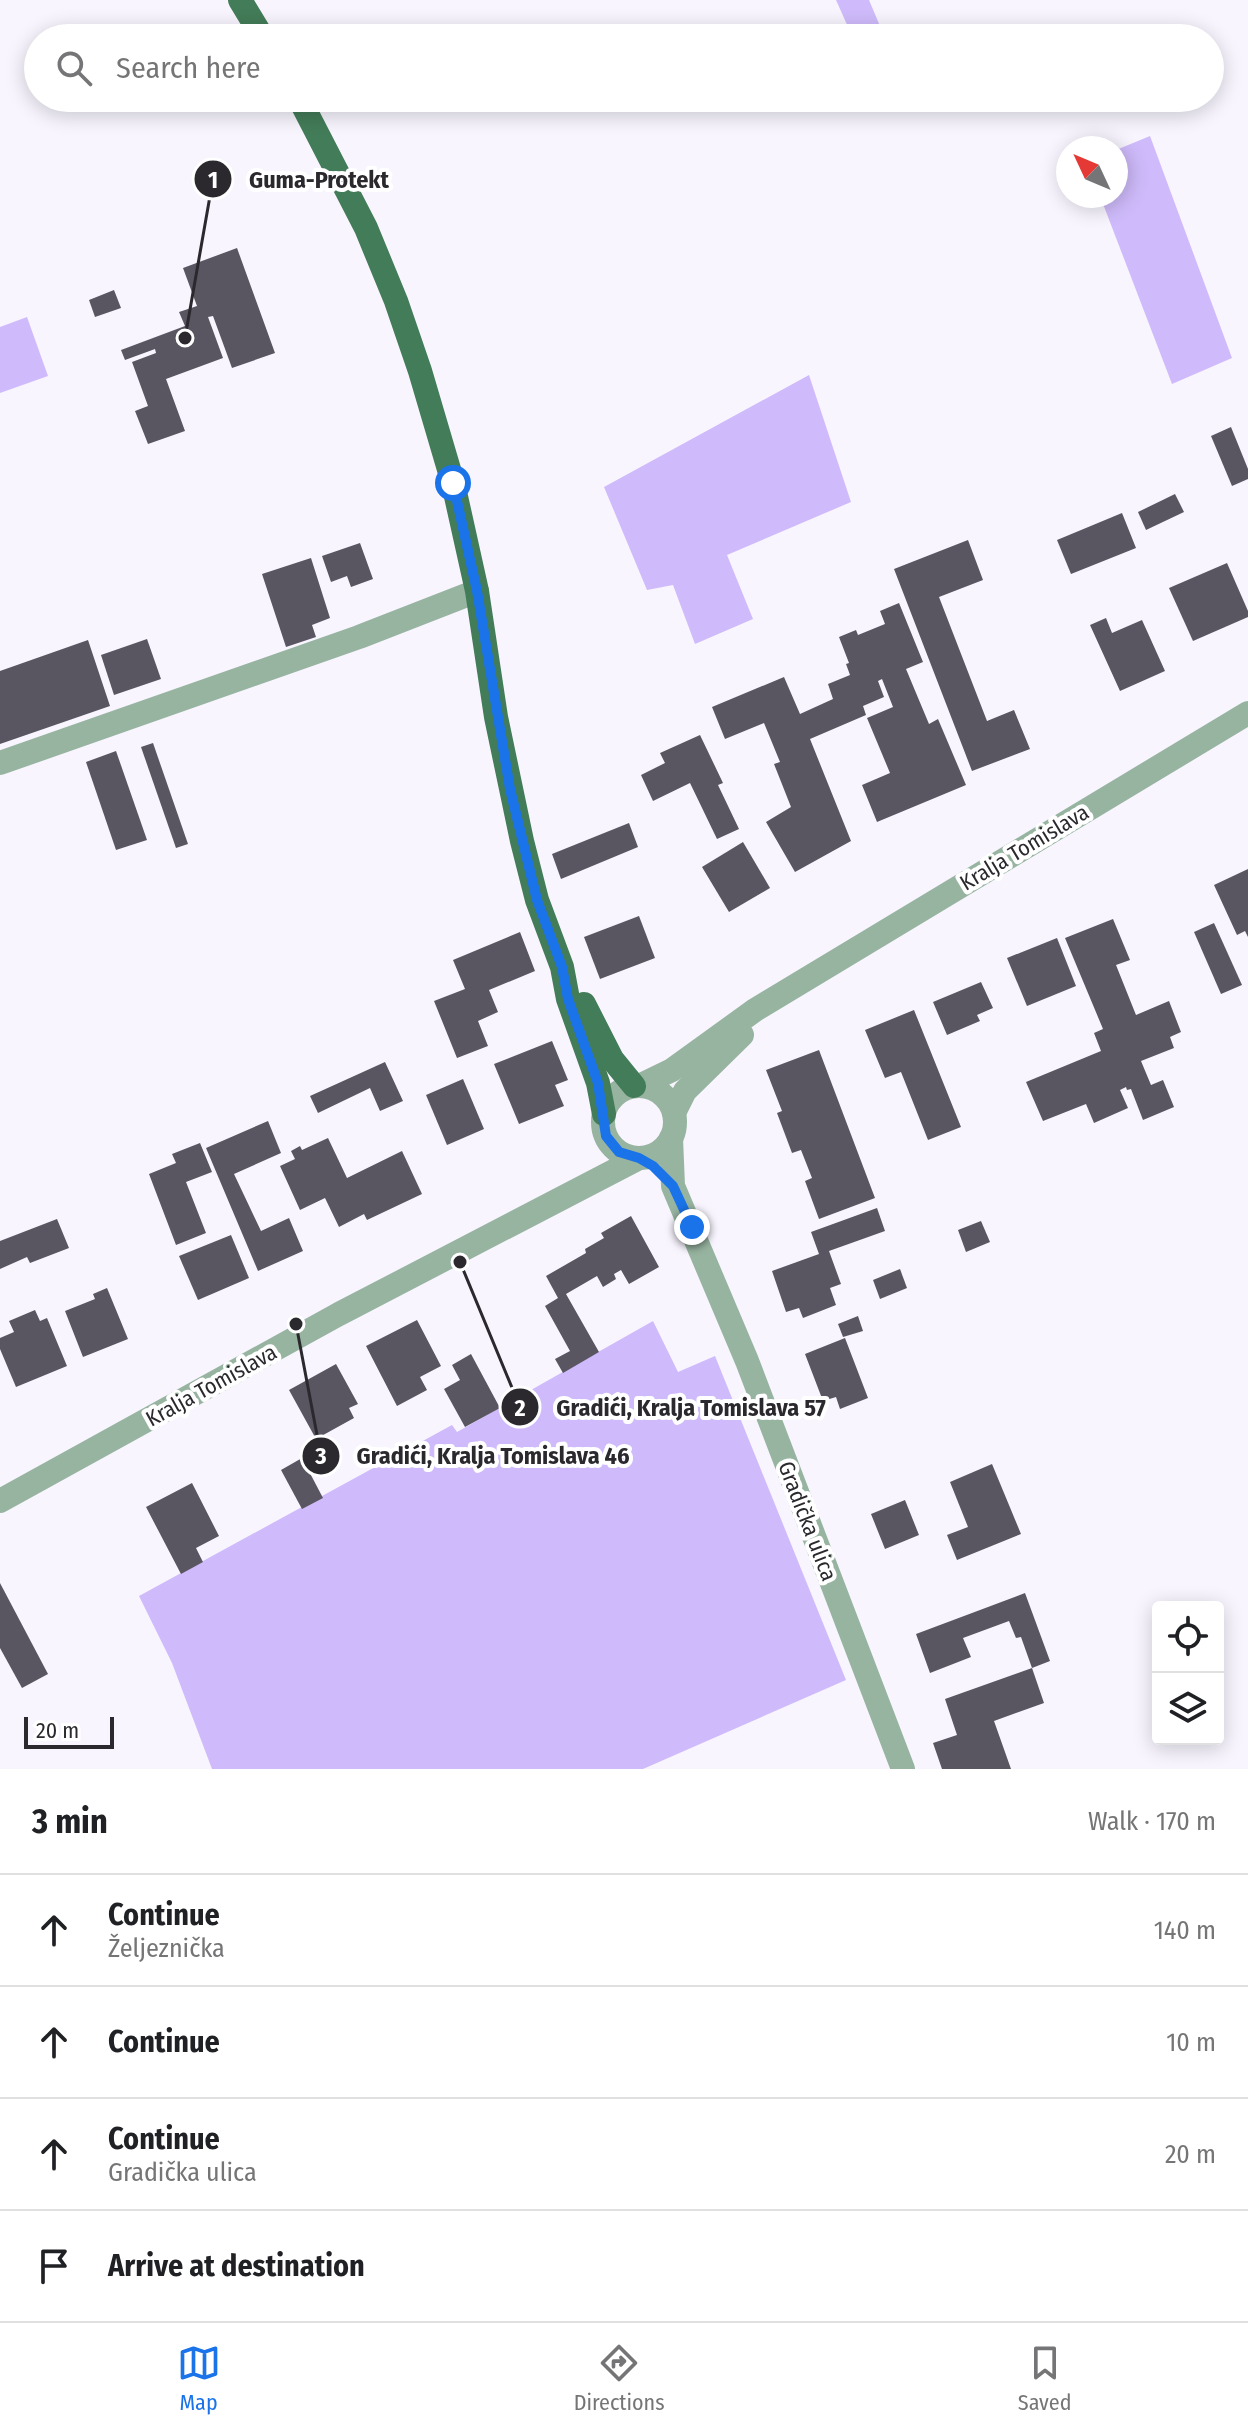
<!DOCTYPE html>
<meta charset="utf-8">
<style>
:root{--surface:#fff;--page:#f2f2f2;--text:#202124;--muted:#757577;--line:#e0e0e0;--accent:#1a73e8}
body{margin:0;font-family:"Fira Sans Condensed",sans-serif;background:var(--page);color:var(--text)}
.controls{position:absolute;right:24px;bottom:24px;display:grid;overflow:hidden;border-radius:8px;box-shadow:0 4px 20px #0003}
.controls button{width:72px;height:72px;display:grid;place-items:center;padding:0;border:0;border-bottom:2px solid var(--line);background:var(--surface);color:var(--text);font:40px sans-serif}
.compass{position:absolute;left:1056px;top:136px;width:72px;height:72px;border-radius:50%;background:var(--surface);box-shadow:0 4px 20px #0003;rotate:314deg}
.scale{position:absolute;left:24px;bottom:20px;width:90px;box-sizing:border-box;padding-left:8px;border:4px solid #2b292e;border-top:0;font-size:22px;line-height:28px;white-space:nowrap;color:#2b292e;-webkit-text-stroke:6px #fff;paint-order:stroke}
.stop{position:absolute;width:24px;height:24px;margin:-18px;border:6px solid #1a73e8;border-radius:50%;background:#fff}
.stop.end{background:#1a73e8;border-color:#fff;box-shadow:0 2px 8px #0008}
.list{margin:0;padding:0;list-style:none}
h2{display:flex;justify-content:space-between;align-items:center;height:104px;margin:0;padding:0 32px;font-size:34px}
h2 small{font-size:26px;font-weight:400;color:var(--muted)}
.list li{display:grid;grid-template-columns:52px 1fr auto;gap:24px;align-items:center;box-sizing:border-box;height:112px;padding:0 32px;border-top:2px solid var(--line)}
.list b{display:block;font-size:30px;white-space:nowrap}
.list p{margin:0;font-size:26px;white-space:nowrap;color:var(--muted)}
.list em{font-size:26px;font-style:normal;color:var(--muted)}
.icon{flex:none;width:44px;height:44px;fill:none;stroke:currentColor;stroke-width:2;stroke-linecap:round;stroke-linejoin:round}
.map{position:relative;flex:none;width:1248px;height:1769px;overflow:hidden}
.search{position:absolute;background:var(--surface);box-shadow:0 4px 20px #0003;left:24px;right:24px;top:24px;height:88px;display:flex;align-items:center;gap:20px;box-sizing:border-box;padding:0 28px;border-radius:44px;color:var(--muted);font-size:30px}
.sheet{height:552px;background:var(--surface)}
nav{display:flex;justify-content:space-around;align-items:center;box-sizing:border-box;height:112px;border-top:2px solid var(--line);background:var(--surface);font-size:22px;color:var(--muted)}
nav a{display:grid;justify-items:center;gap:4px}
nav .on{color:var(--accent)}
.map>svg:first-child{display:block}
.green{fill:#cfbbfb}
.building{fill:#595662}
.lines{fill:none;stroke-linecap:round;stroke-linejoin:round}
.minor{stroke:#97b4a0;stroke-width:24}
.major{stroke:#437c58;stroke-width:24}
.route{stroke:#1a73e8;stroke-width:10}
.labels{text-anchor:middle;stroke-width:8;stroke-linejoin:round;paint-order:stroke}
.street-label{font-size:22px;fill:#2b292e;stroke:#fff}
.leader{fill:none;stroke:#2b292e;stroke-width:3}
.callout-dot{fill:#2b292e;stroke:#fff;stroke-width:3}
.mark-label{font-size:24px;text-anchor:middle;font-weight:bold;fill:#fff}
.callout-label{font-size:24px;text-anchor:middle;font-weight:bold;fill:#2b292e;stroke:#fff;stroke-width:8;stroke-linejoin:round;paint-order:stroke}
</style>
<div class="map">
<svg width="1248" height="1769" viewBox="0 0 1248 1769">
<rect width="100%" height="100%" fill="#f8f5fe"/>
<g class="green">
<polygon points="836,0 869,0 885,38 853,38"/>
<polygon points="1150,136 1232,358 1172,384 1100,196 1116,196 1116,150"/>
<polygon points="27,317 48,376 0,393 0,327"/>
<polygon points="809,375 851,502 727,555 753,619 695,644 673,585 647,590 604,487"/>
<polygon points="653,1321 678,1372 715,1356 846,1680 643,1769 212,1769 172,1663 139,1596 452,1425 457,1432"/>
</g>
<g class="building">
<polygon points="237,248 275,353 232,368 213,316 208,317 223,358 166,379 185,431 148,444 135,411 148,406 132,362 156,353 155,349 125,360 121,350 185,326 179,312 197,306 183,268"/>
<polygon points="114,290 121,308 95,317 89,300"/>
<polygon points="1231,427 1248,469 1248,479 1232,486 1211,436"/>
<polygon points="1175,494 1184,512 1146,530 1138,512"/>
<polygon points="1122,513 1136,548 1071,574 1057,540"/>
<polygon points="968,540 983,580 939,597 987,721 1014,710 1030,749 972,771 894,569"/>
<polygon points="360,543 373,579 351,587 347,576 331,582 322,556"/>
<polygon points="311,558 330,618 312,625 316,637 286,647 262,574"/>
<polygon points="1227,563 1248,611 1248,617 1193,641 1169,588"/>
<polygon points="899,603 923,662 906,669 929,724 938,719 966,785 877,822 862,785 890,773 867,718 893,707 882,679 878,681 884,697 863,706 866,715 810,739 851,841 795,872 766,822 791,807 774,764 780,762 764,723 725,739 712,707 784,677 800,714 833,699 828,684 850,675 846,664 849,663 839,637 856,630 858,635 885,624 880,611"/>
<polygon points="1106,618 1112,633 1142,620 1165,671 1120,691 1090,625"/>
<polygon points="147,639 161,679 114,695 101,655"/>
<polygon points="88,640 110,706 0,744 0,671"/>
<polygon points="700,735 723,783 718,785 739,829 717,839 690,783 653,801 641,775 665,763 660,753"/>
<polygon points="153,743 188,844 176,848 141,747"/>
<polygon points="116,751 147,840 116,850 86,762"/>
<polygon points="629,823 638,847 561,879 552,854"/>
<polygon points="743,842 770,888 729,912 702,867"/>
<polygon points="1248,869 1248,937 1245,931 1237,935 1214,885"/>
<polygon points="639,916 655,958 600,979 584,937"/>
<polygon points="1113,919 1130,960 1116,965 1136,1015 1169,1001 1181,1032 1170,1037 1174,1048 1141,1061 1151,1085 1163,1080 1174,1107 1143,1120 1131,1089 1127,1090 1126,1087 1120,1090 1128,1108 1094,1123 1086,1104 1043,1121 1026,1082 1101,1051 1094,1033 1103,1029 1065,938"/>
<polygon points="1214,923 1242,985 1221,994 1194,932"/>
<polygon points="520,932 535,971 489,990 498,1012 478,1021 488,1046 457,1058 434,1001 465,989 453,960"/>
<polygon points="1057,938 1076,986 1027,1006 1007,958"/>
<polygon points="981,982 993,1008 977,1015 980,1021 947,1035 933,1002"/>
<polygon points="914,1010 961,1127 928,1140 901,1072 885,1078 865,1030"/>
<polygon points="552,1041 568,1080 555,1085 564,1106 519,1124 494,1064"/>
<polygon points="819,1050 875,1198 819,1219 805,1181 812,1178 801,1150 792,1153 777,1113 782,1111 766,1070"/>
<polygon points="385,1062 403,1101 380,1111 370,1088 318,1113 310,1096"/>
<polygon points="463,1079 484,1129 447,1145 426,1095"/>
<polygon points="268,1121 281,1153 234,1174 261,1231 289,1218 303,1251 258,1271 206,1148"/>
<polygon points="328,1138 347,1178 402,1151 422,1194 367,1220 364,1214 339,1227 325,1198 300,1210 280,1166 295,1159 291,1151 300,1146 302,1150"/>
<polygon points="200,1143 212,1172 186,1182 206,1233 176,1245 149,1174 176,1163 172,1154"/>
<polygon points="877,1208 885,1231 829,1251 841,1284 830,1288 836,1305 803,1318 799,1308 786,1312 772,1271 819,1254 811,1232"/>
<polygon points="631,1216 659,1267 629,1284 621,1270 614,1274 616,1279 603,1287 597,1276 566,1294 599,1352 563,1373 555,1359 570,1351 545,1306 558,1298 546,1276 586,1253 585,1249 604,1238 601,1233"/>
<polygon points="57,1219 69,1248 30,1263 27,1257 0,1269 0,1241"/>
<polygon points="981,1221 990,1242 966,1252 958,1230"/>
<polygon points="231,1235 249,1278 198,1300 179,1256"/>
<polygon points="900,1269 907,1288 880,1299 873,1280"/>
<polygon points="107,1288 128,1339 83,1357 65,1311 95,1299 93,1294"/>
<polygon points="35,1310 40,1321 47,1318 67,1366 16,1387 0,1349 0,1338 14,1332 9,1321"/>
<polygon points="858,1316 863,1331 843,1337 838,1324"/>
<polygon points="417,1320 441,1366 420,1377 427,1390 397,1406 366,1346"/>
<polygon points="845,1338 868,1398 840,1409 836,1397 823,1401 805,1354"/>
<polygon points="471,1354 500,1408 465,1427 444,1389 460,1380 452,1365"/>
<polygon points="336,1364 358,1404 349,1408 354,1418 316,1439 289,1390"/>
<polygon points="302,1458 323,1498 302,1509 281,1470"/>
<polygon points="992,1464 1021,1534 957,1560 947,1535 968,1527 950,1482"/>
<polygon points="192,1483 219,1536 196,1548 203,1562 181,1574 146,1507"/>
<polygon points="905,1500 919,1535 885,1549 871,1514"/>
<polygon points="0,1583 48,1674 22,1688 0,1648"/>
<polygon points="1025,1593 1050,1661 1032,1668 1044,1703 994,1721 1011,1769 942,1769 933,1743 957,1735 945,1699 1032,1668 1021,1637 1016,1638 1009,1621 963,1638 971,1657 930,1673 916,1634"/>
</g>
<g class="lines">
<g class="minor">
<polyline points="0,763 359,637 477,591"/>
<polyline points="639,1086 672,1070 755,1010 1248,713"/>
<circle cx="639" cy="1122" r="36"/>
<polyline points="674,1113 685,1091 742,1035"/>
<polyline points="671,1138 673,1186 747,1361 903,1769"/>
<polyline points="0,1501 339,1314 639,1158"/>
</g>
<g class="major">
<polyline points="240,0 263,38"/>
<polyline points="299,98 366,228 396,301 420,371 453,483 477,591 496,717 522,841 537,900 562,967 568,999 598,1083 604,1114"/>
<polyline points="584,1004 612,1059 634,1086"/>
</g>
</g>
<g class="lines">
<polyline class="route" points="453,483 477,591 510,789 537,900 562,967 568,999 598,1083 606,1136 619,1152 639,1158 653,1166 673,1186 692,1227"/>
</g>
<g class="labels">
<g class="street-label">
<text transform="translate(1024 847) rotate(-31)" y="8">Kralja Tomislava</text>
<text transform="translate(211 1385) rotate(-29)" y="8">Kralja Tomislava</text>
<text transform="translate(808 1521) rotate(69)" y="8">Gradička ulica</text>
</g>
</g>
<path class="leader" d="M185 338L213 179M460 1262L520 1407M296 1324L321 1456"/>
<g class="callout-dot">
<circle cx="185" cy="338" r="8"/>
<circle cx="460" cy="1262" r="8"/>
<circle cx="296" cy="1324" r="8"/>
<circle cx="213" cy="179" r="20"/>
<circle cx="520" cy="1407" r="20"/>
<circle cx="321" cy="1456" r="20"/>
</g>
<g class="mark-label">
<text x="213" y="188">1</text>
<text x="520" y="1416">2</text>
<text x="321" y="1464">3</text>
</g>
<g class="callout-label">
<text x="319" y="188">Guma-Protekt</text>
<text x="691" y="1416">Gradići, Kralja Tomislava 57</text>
<text x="493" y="1464">Gradići, Kralja Tomislava 46</text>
</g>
</svg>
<div class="controls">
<button><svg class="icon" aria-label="locate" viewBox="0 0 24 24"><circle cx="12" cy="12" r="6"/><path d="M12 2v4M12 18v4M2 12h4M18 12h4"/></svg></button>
<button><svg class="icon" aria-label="layers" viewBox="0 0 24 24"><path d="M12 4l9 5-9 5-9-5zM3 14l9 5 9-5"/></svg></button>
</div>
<svg class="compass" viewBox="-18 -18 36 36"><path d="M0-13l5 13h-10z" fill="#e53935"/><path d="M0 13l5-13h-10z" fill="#757577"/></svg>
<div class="scale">20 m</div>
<div class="stop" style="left:453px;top:483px"></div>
<div class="stop end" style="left:692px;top:1227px"></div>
<div class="search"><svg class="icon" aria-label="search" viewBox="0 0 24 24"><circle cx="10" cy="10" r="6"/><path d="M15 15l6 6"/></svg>Search here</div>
</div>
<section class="sheet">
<h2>3 min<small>Walk · 170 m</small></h2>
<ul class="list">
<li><svg class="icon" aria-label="ahead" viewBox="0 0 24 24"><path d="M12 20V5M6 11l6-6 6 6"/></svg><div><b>Continue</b><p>Željeznička</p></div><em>140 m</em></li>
<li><svg class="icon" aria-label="ahead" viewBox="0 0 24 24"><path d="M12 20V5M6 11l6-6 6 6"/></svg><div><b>Continue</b></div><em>10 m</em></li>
<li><svg class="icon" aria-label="ahead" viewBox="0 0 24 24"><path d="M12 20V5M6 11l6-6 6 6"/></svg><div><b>Continue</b><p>Gradička ulica</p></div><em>20 m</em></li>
<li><svg class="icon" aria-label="arrive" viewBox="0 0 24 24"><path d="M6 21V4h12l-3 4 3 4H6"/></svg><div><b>Arrive at destination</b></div></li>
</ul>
</section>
<nav>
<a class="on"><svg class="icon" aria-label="map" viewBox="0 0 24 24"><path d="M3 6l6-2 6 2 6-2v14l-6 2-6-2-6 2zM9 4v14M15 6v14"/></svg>Map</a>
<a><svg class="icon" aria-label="directions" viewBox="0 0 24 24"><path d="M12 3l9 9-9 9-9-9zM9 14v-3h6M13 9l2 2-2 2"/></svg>Directions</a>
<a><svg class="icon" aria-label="saved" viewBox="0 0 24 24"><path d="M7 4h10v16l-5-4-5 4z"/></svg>Saved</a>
</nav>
